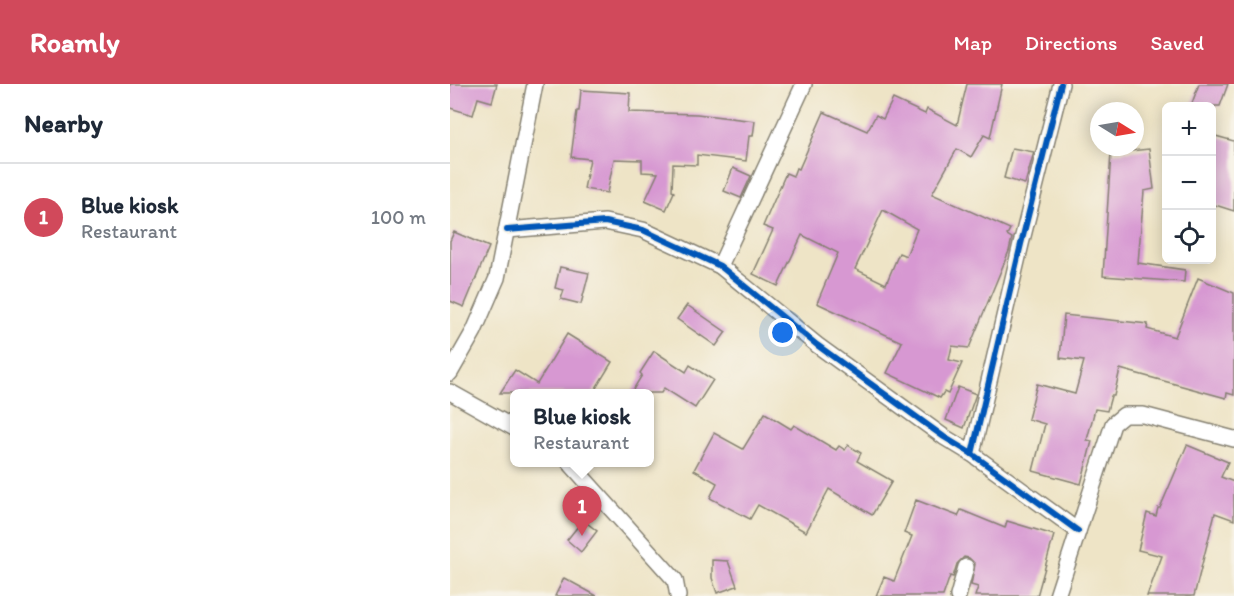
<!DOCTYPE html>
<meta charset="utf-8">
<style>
:root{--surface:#fff;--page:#f2f2f3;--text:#1f2937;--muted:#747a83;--line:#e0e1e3;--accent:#d1495b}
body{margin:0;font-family:Itim,sans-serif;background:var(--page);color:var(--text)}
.controls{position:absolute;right:18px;top:18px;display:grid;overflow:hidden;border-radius:9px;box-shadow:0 3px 15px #0003}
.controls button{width:54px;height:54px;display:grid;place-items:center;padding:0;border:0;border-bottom:2px solid var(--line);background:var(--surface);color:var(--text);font:30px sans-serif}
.compass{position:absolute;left:640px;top:18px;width:54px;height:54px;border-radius:50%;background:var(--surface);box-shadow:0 3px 15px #0003;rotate:101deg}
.you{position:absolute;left:333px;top:249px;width:21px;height:21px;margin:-15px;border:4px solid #fff;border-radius:50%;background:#1a73e8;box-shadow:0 0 0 9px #1a73e833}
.badge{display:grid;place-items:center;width:39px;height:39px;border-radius:50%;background:var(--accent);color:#fff;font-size:20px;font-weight:700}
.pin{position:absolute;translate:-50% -50px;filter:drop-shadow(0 2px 3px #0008)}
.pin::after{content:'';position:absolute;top:32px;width:21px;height:18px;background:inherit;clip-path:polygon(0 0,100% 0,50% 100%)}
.popup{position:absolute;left:60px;top:305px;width:144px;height:78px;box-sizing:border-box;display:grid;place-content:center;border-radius:9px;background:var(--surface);filter:drop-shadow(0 2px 4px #0005);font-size:20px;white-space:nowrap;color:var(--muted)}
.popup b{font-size:22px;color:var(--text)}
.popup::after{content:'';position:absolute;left:50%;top:100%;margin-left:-12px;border:12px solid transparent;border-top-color:var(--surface)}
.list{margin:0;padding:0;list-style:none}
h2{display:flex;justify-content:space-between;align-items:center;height:78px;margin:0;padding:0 24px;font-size:26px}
h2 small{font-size:20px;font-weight:400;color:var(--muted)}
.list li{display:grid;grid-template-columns:39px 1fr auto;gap:18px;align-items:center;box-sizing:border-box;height:108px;padding:0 24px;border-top:2px solid var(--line)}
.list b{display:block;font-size:22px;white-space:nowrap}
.list p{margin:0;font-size:20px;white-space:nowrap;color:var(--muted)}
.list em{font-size:20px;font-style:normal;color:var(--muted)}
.icon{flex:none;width:33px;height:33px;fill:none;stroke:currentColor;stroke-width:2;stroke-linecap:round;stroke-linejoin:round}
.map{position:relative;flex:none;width:784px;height:512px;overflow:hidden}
header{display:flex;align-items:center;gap:36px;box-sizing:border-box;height:84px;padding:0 30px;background:var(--accent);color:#fff}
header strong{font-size:28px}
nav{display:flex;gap:33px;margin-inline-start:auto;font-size:21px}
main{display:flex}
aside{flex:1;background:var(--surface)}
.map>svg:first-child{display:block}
.building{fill:#d798d2;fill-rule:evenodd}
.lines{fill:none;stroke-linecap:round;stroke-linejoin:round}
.street-casing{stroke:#858071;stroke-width:18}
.street{stroke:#fff;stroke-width:15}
.cycleway-casing{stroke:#f7f3e8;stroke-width:10}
.cycleway{stroke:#0057b8;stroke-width:6}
</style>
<header>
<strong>Roamly</strong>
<nav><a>Map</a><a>Directions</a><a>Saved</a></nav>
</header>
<main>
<aside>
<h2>Nearby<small></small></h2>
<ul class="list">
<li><span class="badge">1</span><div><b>Blue kiosk</b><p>Restaurant</p></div><em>100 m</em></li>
</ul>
</aside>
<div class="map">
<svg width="784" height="512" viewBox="0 0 784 512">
<rect width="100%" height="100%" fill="#f7f3e8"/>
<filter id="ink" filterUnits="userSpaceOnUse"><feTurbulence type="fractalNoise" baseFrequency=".0167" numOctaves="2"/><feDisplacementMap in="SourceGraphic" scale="12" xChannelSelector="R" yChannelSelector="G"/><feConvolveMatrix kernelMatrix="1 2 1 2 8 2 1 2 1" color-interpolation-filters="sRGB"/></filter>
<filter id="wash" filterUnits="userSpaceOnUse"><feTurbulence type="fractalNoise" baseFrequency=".008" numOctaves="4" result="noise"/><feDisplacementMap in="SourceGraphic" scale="24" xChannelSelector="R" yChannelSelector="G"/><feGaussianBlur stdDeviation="1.35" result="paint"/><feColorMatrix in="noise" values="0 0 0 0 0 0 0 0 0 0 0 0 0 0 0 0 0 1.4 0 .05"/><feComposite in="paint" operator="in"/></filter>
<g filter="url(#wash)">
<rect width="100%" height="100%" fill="#eee4c6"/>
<g id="blocks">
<g class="building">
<polygon points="0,0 47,0 42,18 28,14 23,31 0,24"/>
<path d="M517,0H552L540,54L534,51L521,73L507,65L482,110L560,145L557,151L562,154L559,167L519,264L502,262L499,276L512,279L498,310L494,308L490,314L437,289L452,258L367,219L388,169L352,151L328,202L303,190L323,146L313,142L336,89L343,92L346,84L349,85L374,28L417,47L426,31L433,35L443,15L475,30L477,25L507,41ZM433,126L467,145L456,172L449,169L436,200L405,185Z"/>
<polygon points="749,0 778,0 770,22 741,22"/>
<polygon points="131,6 180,9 179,28 247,30 305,37 303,52 299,52 296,77 247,71 247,81 223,80 222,107 224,108 216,126 195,117 208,89 192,88 192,76 164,75 157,109 134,105 140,75 121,73 127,27 129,27"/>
<polygon points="762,51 784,57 784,127 762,120"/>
<polygon points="562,64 584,68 575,100 554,94"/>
<polygon points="699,65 704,105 694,107 688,179 735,186 734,198 653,192 661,69"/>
<polygon points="283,84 301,92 291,114 274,107"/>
<polygon points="4,148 39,163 14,223 0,217 0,157"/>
<polygon points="110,183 139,189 131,220 111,215 114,206 105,204"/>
<polygon points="748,194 784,209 784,311 777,309 776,314 670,285 664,312 661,312 657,327 645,325 637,356 642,357 631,400 583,387 595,340 578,335 587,300 625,310 634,277 610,274 614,231 698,240 697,245 725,253"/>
<polygon points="237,221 276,248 266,262 227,235"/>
<polygon points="117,250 162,278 143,309 50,309 65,286 87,300"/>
<polygon points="204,267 236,288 240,281 263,296 245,324 214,304 211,309 181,309 192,291 190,289"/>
<polygon points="508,303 526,310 514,344 496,336"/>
<polygon points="315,329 341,345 344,341 386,366 389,362 395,366 398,361 411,369 407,377 442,397 422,431 379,405 356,448 308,421 300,435 260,414 267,399 244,386 264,349 293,365"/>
<polygon points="737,361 778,378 771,393 784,398 784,436 765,429 744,512 697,512 712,472 688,466 697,429 706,432 708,424 710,424"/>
<polygon points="466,416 508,432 511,426 555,444 557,437 604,451 587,512 525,512 528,503 521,501 525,480 519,474 514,473 507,480 503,493 500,492 493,512 426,512 434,493 444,497 462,452 454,449"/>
<polygon points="133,436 147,447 131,468 117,456"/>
<polygon points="262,476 278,477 287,502 267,509 262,494"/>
<polygon points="114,494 147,512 105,512"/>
</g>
</g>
</g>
<g filter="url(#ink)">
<use href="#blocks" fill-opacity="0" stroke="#858071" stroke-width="1.5"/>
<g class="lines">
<defs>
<g id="street">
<polyline points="57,146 155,138 193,146 270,182 367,261 494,353 522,370 628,447"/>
<polyline points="270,182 354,0"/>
<polyline points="0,289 24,247 47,194 85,0"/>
<polyline points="0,308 64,344"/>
<polyline points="522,370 571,160 611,0"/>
<polyline points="119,378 225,496 228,512"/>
<polyline points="508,512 516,483"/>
<polyline points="607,512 663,340 674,331 693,331 784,355"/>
</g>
</defs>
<use href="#street" class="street-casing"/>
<use href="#street" class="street"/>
<defs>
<g id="cycleway">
<polyline points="57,146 155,138 193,146 270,182 367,261 494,353 522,370 628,447"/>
<polyline points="522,370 571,160 611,0"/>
</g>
</defs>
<use href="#cycleway" class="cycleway-casing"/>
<use href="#cycleway" class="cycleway"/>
</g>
</g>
</svg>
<div class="controls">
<button>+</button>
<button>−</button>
<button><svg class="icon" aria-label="locate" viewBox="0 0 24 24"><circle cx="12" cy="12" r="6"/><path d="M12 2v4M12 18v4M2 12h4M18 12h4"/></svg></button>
</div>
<svg class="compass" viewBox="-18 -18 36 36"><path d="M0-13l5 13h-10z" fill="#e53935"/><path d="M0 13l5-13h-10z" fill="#747a83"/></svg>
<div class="you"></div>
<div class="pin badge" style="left:132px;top:452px">1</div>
<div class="popup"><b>Blue kiosk</b>Restaurant</div>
</div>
</main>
